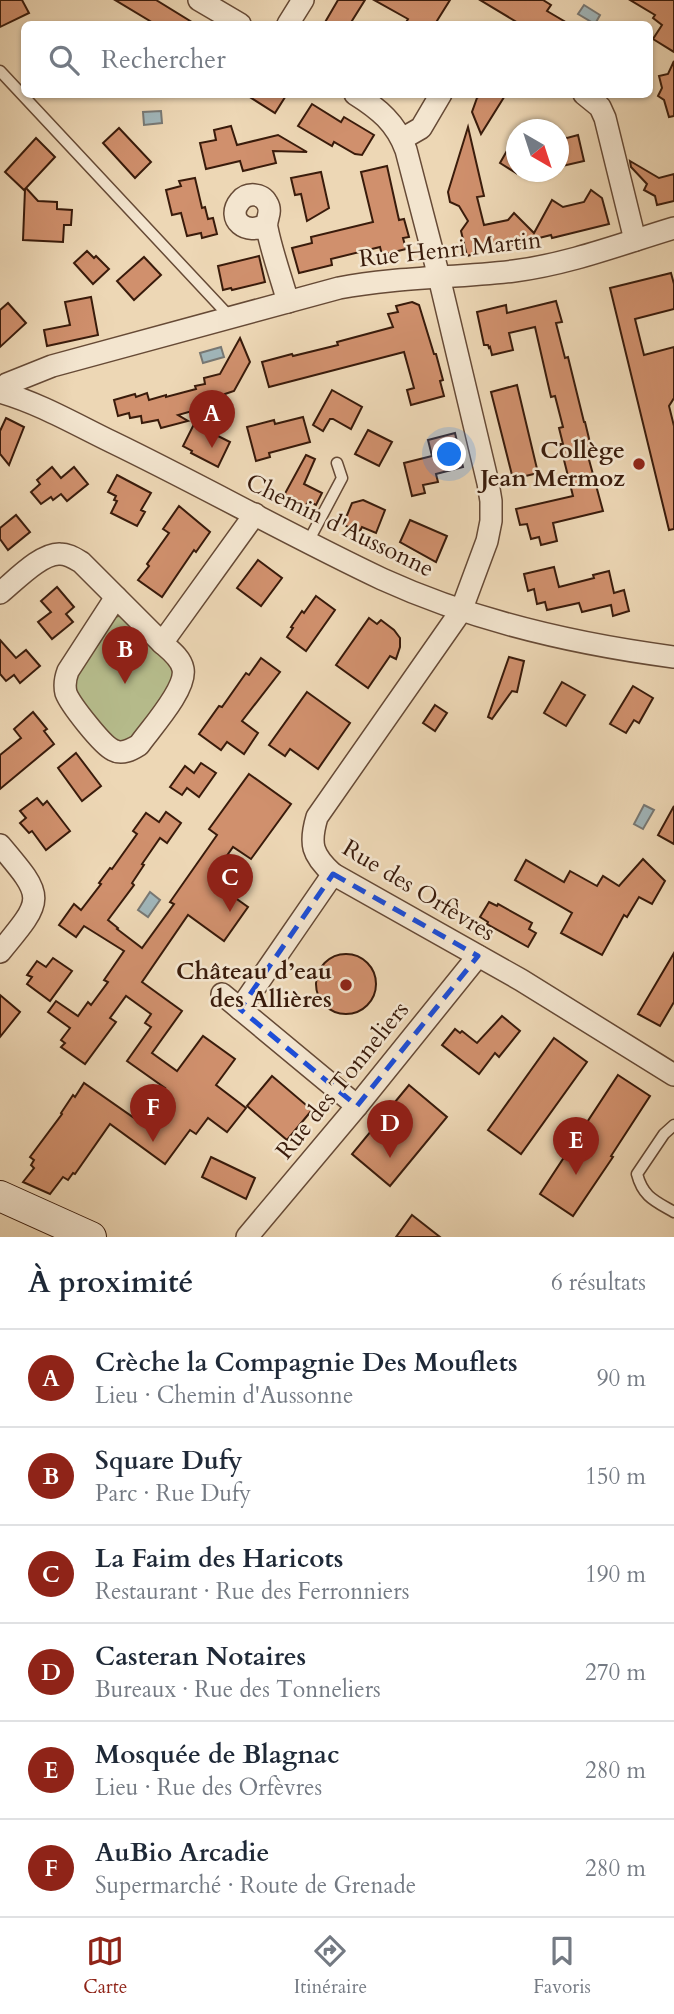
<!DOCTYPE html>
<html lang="fr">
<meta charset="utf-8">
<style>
:root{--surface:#fff;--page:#f6f6f7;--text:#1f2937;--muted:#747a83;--line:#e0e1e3;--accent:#8f2418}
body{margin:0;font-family:Cardo,serif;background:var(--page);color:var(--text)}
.compass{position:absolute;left:506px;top:119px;width:63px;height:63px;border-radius:50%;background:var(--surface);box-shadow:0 2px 5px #0004;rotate:141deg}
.you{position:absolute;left:450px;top:455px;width:24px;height:24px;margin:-18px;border:5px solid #fff;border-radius:50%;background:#1a73e8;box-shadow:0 0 0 10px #1a73e833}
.badge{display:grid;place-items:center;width:46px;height:46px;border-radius:50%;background:var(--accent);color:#fff;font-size:23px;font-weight:700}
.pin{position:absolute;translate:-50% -58px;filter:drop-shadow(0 2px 4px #0008)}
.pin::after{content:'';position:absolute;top:37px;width:24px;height:21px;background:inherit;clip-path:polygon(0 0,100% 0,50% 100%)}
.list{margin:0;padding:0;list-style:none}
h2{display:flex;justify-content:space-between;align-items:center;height:91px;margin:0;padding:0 28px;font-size:30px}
h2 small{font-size:23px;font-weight:400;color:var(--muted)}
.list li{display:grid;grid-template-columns:46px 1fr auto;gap:21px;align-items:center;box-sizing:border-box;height:98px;padding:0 28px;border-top:2px solid var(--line)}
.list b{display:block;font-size:26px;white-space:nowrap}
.list p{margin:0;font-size:23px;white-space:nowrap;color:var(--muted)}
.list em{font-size:23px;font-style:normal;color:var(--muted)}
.icon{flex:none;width:38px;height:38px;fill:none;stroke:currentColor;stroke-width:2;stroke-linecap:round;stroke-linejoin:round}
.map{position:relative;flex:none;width:674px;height:1237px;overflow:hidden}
.search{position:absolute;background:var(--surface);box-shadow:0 2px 5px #0004;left:21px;right:21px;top:21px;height:77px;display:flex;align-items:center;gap:18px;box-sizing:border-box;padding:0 24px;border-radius:10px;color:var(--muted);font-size:26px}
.sheet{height:679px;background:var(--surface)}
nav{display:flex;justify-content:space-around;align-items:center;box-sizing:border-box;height:98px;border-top:2px solid var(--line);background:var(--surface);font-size:19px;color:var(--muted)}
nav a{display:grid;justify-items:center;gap:4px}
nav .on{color:var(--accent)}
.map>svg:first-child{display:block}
.green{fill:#b7be8e;stroke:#786c4c;stroke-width:2}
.water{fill:#a0b6ba;stroke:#777874;stroke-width:2}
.building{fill:#d0906d;stroke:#391b0b;stroke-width:2}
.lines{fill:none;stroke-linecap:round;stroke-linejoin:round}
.service-casing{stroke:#664a36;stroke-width:13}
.minor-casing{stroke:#664a36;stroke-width:24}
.secondary-casing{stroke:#391b0b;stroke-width:32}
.service{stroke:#f3e5cf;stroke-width:10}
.minor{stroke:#f3e5cf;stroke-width:21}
.secondary{stroke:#f3e5cf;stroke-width:30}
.marked{fill:none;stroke:#1d4ed8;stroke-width:5;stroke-dasharray:14 9;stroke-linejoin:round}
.poi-dot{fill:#8f2418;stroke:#f3e5cf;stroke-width:2.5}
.labels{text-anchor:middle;stroke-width:5;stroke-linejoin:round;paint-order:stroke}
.street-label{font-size:24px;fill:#391b0b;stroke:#f3e5cf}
.poi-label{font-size:24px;font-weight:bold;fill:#391b0b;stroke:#f3e5cf;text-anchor:end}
</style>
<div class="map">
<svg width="674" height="1237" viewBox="0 0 674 1237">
<rect width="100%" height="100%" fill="#edd7b5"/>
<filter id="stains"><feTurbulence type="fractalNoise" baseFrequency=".00286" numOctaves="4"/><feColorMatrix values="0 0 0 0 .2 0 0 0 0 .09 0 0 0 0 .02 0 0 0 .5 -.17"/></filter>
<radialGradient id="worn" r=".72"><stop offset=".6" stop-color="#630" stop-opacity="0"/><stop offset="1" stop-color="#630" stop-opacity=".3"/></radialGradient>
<polygon class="green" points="125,614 173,661 178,679 137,740 117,744 72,693 74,677 109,619"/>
<g class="water">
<polygon points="584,5 600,15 595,24 578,14"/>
<polygon points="161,111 162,123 144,125 143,112"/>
<polygon points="221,347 224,357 203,363 200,353"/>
<polygon points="644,805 654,810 643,829 634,824"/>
<polygon points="150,892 160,900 148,917 138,910"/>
</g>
<g class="building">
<polygon points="0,0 22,0 29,13 0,27"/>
<polygon points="115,0 156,0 195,24 155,24"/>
<polygon points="338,0 365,0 350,24 324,24"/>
<polygon points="374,0 450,0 435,24 405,24 408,19"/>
<polygon points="480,0 543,0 551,5 547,11 569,24 520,24"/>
<polygon points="630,0 674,0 674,52 653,39 662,25 653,18 655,15"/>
<polygon points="674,61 674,116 669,117 664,100 658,96 662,88 659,76 668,74"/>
<polygon points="245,94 287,94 275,113"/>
<polygon points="484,94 506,94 481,134 472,112 477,98"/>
<polygon points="312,104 341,122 344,117 374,135 362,155 355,154 334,142 332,146 298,126"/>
<polygon points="231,126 237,145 278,135 307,152 273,151 276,163 243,171 240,161 206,169 200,143 216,140 214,130"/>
<polygon points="468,127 484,196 477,197 484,225 508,220 514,213 534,233 552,200 563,207 584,202 591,190 602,198 609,224 552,238 551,235 467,256 461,231 468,221 459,206 450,202 448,192"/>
<polygon points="119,128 151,162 135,178 103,143"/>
<polygon points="516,135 516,173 500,163"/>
<polygon points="578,135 584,161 558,167 558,136 567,138"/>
<polygon points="36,138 55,157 26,188 38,201 57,202 57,209 72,210 71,225 64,225 63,242 23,240 25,189 24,190 5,172"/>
<polygon points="630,161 659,178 674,174 674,201 657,205 655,196 644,190 647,184 631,167"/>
<polygon points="387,166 399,220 404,219 409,237 403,238 406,249 382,255 380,247 331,259 332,265 299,273 292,248 312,243 311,237 373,222 361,172"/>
<polygon points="321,172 329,208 307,221 301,194 295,195 291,178"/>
<polygon points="195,178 202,208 205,207 208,219 213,218 217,234 202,238 201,233 187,236 181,213 172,215 166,190 181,186 179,181"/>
<polygon points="87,251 94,258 96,256 109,269 93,284 74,263"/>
<polygon points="259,256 265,282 232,290 231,288 223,290 218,266"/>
<polygon points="144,257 161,275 134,300 117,281"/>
<polygon points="671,273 674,284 674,309 635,319 644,355 674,347 674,398 669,406 674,426 674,529 669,530 610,288"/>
<polygon points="91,297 98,335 47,346 44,330 70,325 65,302"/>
<polygon points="556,301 562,322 556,323 565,358 568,357 584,422 585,422 593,455 588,456 603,511 553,523 557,541 541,545 539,537 531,539 527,524 520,525 516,509 573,496 560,444 563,444 559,428 563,427 555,396 551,397 535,327 509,333 513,350 492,355 490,347 489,348 488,345 484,345 477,312 506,305 507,313"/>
<polygon points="412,302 419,305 434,354 436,354 443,380 440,381 444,396 411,405 407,390 414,388 404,352 269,387 262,362 292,354 293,356 338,345 337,342 393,327 388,314 398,312 396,306"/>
<polygon points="8,303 26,323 0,347 0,310"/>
<polygon points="240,338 250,362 234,391 225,394 227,401 178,415 188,421 161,428 158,420 142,423 141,416 130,418 129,413 118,416 114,400 135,394 136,397 147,393 149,400 166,395 166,397 196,389 195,386 205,384 204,378 220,374"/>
<polygon points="517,385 538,473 513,479 491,392"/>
<polygon points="332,390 362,407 351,429 333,419 330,419 323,431 313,425"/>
<polygon points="303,417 310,442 269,453 270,457 256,461 247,427 274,420 275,424"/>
<polygon points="6,418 24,427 9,465 0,454 0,431"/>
<polygon points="194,424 230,442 218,467 191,453 192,451 183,446"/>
<polygon points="368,430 392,442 379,466 355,454"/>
<polygon points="455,433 463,467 436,474 438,482 423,485 425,493 412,496 404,463 432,456 428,440"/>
<polygon points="306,455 315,459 304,484 322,493 316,505 308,501 304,510 282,499"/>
<polygon points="52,467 61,478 74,467 88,484 67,501 61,494 53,500 51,497 41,504 31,492 40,484 37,480"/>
<polygon points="117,475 151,493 141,510 145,512 137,526 111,513 117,501 114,500 116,496 108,492"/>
<polygon points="363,500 385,510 376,533 362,527 360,531 343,525 352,503"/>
<polygon points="179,506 210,532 196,552 194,550 162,597 138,580 149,566 147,564 169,533 163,529"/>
<polygon points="16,515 30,532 8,550 0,539 0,528"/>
<polygon points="410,520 447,536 436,562 400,542"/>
<polygon points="258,560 282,578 261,606 237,588"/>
<polygon points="554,567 559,587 594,578 593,575 609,571 614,593 624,590 629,611 613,616 611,605 582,612 579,603 547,610 545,602 537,604 534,589 528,591 524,574"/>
<polygon points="57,587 74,607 66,614 73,622 52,639 38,622 51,612 41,601"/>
<polygon points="316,596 335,610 306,651 287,637 293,628 291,627 302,611 304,613"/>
<polygon points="369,618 377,624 381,620 394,630 400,638 400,647 396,659 390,656 368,688 336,665"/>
<polygon points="0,640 16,658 26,650 40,666 20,683 14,675 6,681 0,674"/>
<polygon points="509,657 524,661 517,692 512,691 492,719 488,717"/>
<polygon points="261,658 280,672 242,721 258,733 244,754 227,742 221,750 199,734 219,706 222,707 246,673 249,675"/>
<polygon points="562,682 585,695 566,726 544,713"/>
<polygon points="633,686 653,698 639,723 634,720 626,733 610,724"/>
<polygon points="307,692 350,723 318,769 290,749 285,756 269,745"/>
<polygon points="435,705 447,713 435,731 423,723"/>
<polygon points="33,712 47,729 44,731 54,744 0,789 0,755 21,738 14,729"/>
<polygon points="76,753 101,786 82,801 58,768"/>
<polygon points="201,763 216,773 199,797 187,788 182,795 170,787 185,766 194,773"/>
<polygon points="249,774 291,804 251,859 233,847 210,880 248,907 224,941 188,915 142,982 182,1011 152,1053 177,1071 203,1036 235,1059 216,1085 246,1108 227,1132 208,1118 196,1134 190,1130 165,1164 110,1124 75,1174 73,1173 68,1180 63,1177 50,1194 23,1182 34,1168 31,1165 34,1160 30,1157 62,1114 61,1113 73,1095 75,1097 84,1083 140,1122 165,1088 127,1061 151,1027 145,1023 151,1014 126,996 110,1018 116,1022 85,1064 61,1047 65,1043 61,1040 70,1028 48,1012 56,1001 78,1016 88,1002 91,1005 108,982 104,980 124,951 84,926 76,937 59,925 74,904 81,910 101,884 99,883 110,868 112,869 137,834 133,831 146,813 159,822 166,812 181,823 167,843 160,838 142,864 144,865 132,883 134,885 108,920 118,928 117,929 142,948 174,904 170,902 217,835 209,829"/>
<polygon points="37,798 43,805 47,801 70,831 46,850 32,831 29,833 20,823 26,818 20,811"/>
<polygon points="674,806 674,844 658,835"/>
<polygon points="643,859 665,881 652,904 639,897 627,917 624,915 602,955 561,933 572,913 515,880 526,860 564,882 570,871 597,886 603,876 619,886"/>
<polygon points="489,902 497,906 498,904 532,923 529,929 536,933 528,947 487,924 488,922 480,917"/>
<polygon points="674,953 674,1002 660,1026 638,1014"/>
<circle cx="346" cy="984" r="30"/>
<polygon points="53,958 72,971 50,1001 27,984 32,977 27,975 37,961 46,967"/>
<polygon points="0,995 20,1012 0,1037"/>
<polygon points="502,1016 520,1031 499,1057 495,1053 479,1074 442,1045 455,1029 460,1033 462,1031 477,1043"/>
<polygon points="554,1038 587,1062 521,1154 488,1130"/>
<polygon points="618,1075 650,1096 611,1156 613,1157 573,1216 540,1194"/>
<polygon points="272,1076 312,1110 287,1140 247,1106"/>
<polygon points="409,1085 447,1117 390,1186 352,1154"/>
<polygon points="211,1157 255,1178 246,1199 202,1177"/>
<polygon points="412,1215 440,1237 396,1237"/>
</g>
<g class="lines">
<defs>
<g id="service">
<polyline points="0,71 231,318"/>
<polyline points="308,542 342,478 337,463"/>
<path d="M674,1125L664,1134L637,1174C643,1197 655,1201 674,1212"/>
</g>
<g id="minor">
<polyline points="199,0 240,24"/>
<polyline points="288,24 303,0"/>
<path d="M355,94C379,109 396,123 406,150L439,277L488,483L491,501V521L487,541L461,611L317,817C309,844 312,855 333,874L521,980L674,1075"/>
<polyline points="584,94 600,107 605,118 635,240"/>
<polyline points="402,139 421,128 441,94"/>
<path d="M266,224C247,237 225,219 240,201C247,192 262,193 267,203C273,213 265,219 267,228C272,253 281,277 288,302"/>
<path d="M0,392C39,403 75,424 112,442C203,486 291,536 382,579C474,621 574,644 674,657"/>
<path d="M1,392L7,384L52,366L339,288C397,277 456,278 514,271C569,264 621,244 674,228"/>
<path d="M0,593C15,581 41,553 60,554C68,554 74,558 81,562L162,643L255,514"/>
<path d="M116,597L68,671C65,679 64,685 66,693C70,704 102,745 113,750C122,755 131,750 139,745C151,728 187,689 183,669C181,658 170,650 162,643"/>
<path d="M0,845C45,898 45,898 0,952"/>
<polyline points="222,994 357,1106"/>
<polyline points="240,1009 333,874"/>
<polyline points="247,1237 357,1106 478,956"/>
</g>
<polyline id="secondary" points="0,1196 91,1237"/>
</defs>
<use href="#service" class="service-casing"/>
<use href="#minor" class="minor-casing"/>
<use href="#secondary" class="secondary-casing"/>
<use href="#service" class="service"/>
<use href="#minor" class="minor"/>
<use href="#secondary" class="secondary"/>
</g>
<path class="marked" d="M333,874L478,956L357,1106L240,1009Z"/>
<g class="poi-dot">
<circle cx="639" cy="464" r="7"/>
<circle cx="346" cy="985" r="7"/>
</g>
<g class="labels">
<g class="street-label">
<text transform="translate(450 249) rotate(-6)" y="8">Rue Henri Martin</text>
<text transform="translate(340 525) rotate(26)" y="8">Chemin d'Aussonne</text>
<text transform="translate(419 890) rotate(31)" y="8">Rue des Orfèvres</text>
<text transform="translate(342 1080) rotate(-51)" y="8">Rue des Tonneliers</text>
</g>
<g class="poi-label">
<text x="625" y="458">Collège<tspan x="625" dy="28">Jean Mermoz</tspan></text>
<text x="332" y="979">Château d’eau<tspan x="332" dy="28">des Allières</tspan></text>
</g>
</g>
<rect width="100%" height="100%" filter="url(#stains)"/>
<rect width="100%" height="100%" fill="url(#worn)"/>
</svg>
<svg class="compass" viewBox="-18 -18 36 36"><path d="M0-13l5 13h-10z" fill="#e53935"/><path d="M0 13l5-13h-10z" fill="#747a83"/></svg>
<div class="you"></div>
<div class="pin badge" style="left:212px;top:448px">A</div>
<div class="pin badge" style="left:125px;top:684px">B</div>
<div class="pin badge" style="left:230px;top:912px">C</div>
<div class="pin badge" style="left:390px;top:1158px">D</div>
<div class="pin badge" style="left:576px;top:1175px">E</div>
<div class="pin badge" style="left:153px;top:1142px">F</div>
<div class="search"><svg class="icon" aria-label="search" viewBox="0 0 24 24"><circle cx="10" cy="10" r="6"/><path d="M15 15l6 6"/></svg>Rechercher</div>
</div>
<section class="sheet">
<h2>À proximité<small>6 résultats</small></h2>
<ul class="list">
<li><span class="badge">A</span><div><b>Crèche la Compagnie Des Mouflets</b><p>Lieu · Chemin d'Aussonne</p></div><em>90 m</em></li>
<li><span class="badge">B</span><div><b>Square Dufy</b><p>Parc · Rue Dufy</p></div><em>150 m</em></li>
<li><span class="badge">C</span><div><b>La Faim des Haricots</b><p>Restaurant · Rue des Ferronniers</p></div><em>190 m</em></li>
<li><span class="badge">D</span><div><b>Casteran Notaires</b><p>Bureaux · Rue des Tonneliers</p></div><em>270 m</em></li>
<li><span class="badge">E</span><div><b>Mosquée de Blagnac</b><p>Lieu · Rue des Orfèvres</p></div><em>280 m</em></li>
<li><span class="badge">F</span><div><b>AuBio Arcadie</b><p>Supermarché · Route de Grenade</p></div><em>280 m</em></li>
</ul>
</section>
<nav>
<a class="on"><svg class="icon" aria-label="map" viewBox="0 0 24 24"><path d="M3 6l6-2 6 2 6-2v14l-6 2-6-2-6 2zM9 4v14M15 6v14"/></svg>Carte</a>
<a><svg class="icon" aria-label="directions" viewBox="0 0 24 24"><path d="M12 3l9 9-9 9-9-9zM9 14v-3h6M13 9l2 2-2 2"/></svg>Itinéraire</a>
<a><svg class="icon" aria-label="saved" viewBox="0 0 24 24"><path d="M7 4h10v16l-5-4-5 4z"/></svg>Favoris</a>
</nav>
